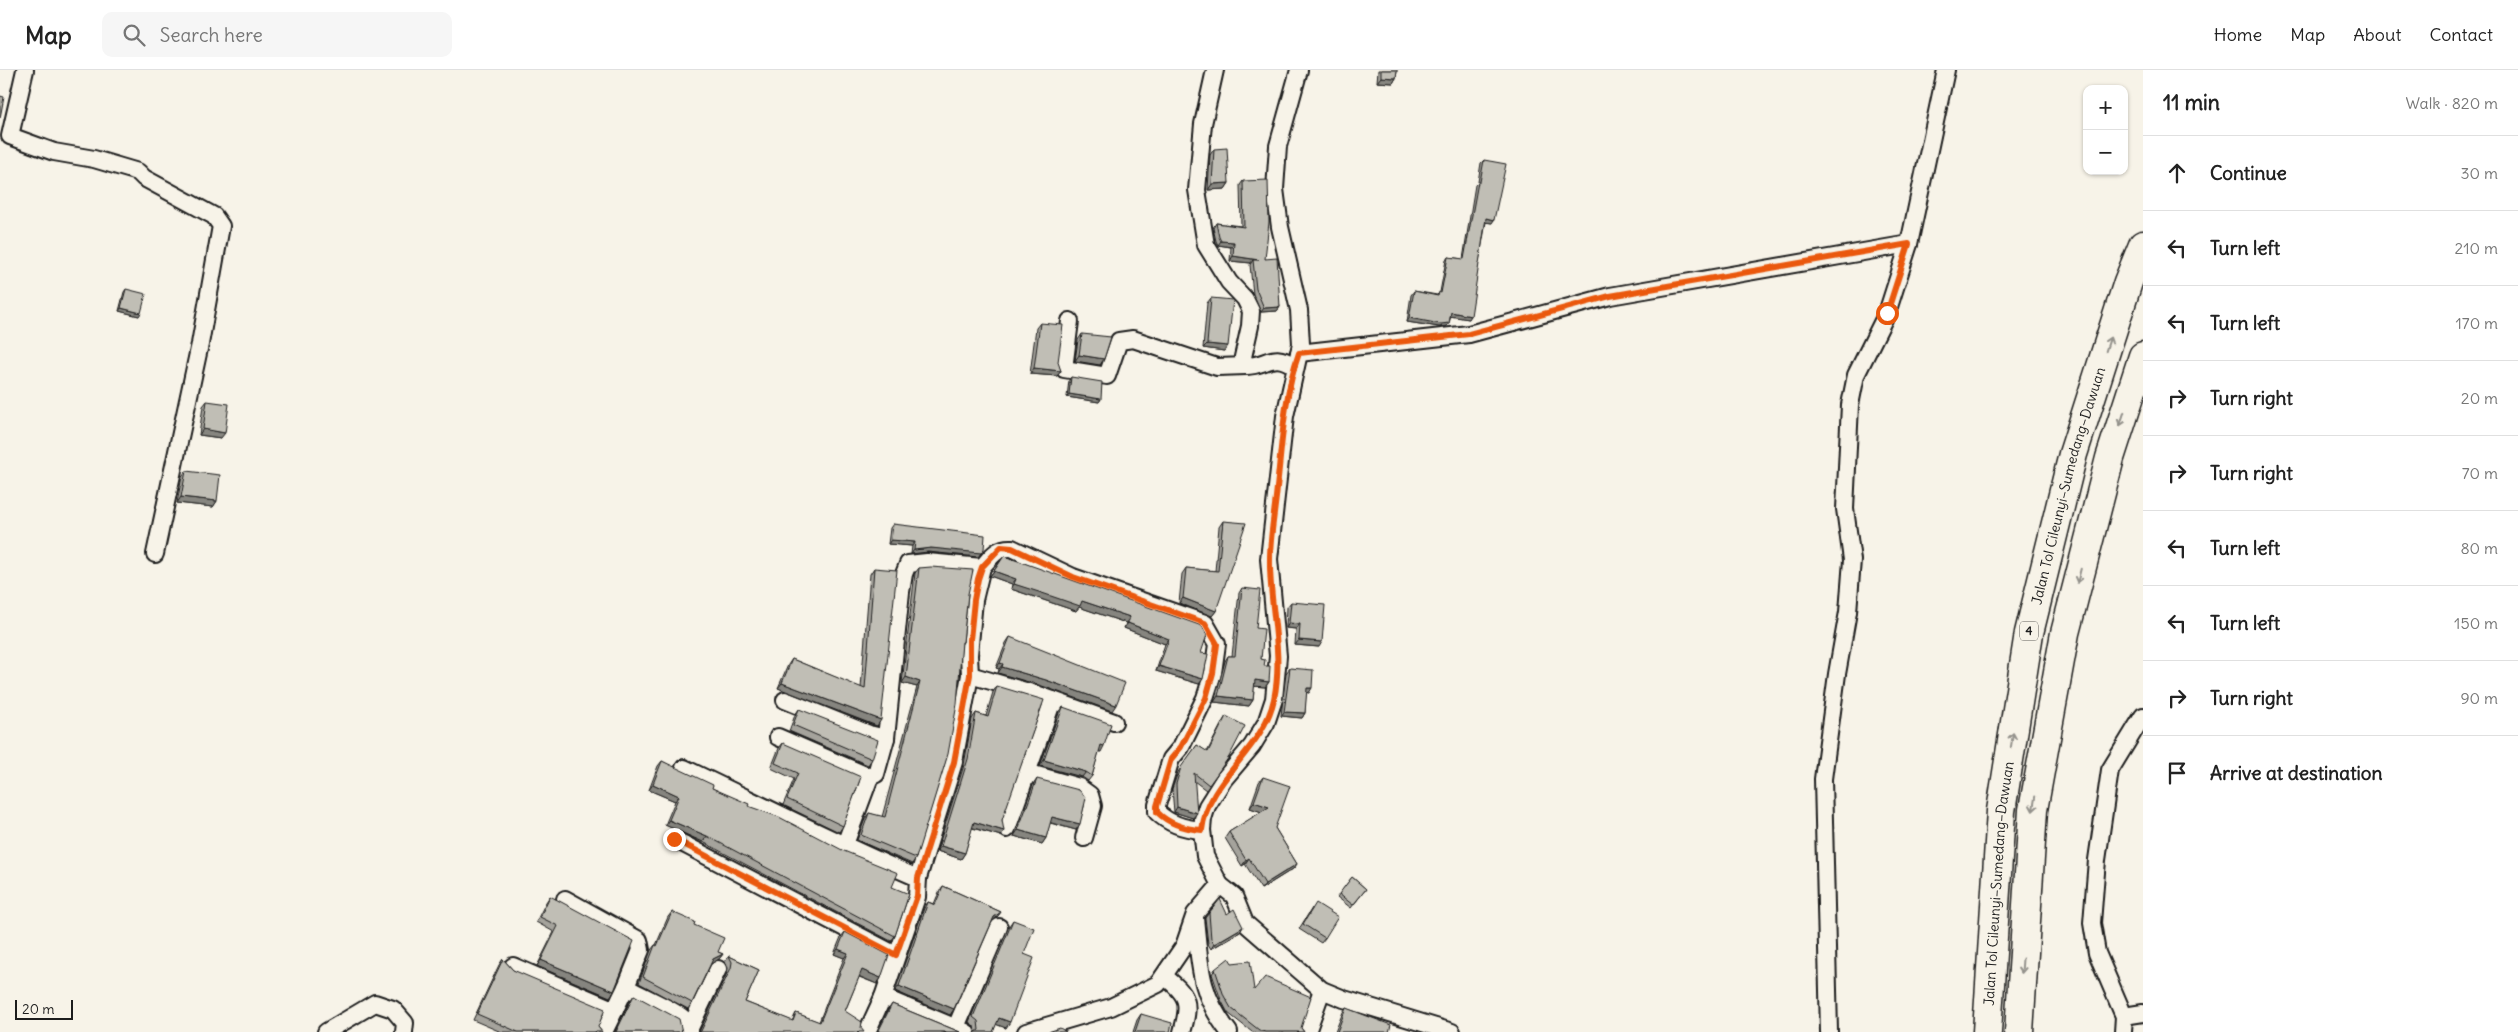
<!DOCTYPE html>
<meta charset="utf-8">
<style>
:root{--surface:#fff;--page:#f6f6f6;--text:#222;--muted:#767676;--line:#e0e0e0}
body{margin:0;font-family:Delius,sans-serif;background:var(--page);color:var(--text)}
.controls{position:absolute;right:15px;top:15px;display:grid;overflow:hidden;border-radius:10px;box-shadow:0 1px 4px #0004}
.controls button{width:45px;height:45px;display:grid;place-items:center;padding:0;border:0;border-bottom:1px solid var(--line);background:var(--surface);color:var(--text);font:25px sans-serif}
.scale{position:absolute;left:15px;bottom:12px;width:58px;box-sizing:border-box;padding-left:5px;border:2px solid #1c1c1c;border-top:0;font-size:14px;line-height:18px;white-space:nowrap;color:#1c1c1c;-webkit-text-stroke:4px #f7f3e8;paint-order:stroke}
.stop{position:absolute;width:15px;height:15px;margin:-11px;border:4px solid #ea580c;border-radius:50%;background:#fff}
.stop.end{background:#ea580c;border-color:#fff;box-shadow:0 1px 5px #0008}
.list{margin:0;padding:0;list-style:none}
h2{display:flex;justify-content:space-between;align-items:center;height:65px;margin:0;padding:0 20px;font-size:21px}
h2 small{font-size:16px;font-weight:400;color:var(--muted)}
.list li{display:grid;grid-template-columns:32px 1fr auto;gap:15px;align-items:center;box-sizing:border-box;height:75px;padding:0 20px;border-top:1px solid var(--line)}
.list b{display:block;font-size:19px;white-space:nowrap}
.list em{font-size:16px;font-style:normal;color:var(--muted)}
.icon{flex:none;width:28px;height:28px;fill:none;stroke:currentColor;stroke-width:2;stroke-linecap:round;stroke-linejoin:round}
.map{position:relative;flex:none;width:2143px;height:962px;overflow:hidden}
header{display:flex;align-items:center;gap:30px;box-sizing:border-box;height:70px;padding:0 25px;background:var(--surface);border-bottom:1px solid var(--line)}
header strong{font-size:24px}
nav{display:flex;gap:28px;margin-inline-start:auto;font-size:18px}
.search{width:350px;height:45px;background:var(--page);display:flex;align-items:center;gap:12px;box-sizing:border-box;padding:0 18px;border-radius:10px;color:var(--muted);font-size:19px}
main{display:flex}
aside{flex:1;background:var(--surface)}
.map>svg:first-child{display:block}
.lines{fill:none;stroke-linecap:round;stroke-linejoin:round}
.minor-casing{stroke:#1c1c1c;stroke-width:20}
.motorway-casing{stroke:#1c1c1c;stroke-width:31}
.minor{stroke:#f7f3e8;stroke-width:16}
.motorway{stroke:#f7f3e8;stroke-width:28}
.wall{fill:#a5a39c;stroke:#1c1c1c}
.shaded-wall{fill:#86857f;stroke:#1c1c1c}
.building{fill:#c0beb5;stroke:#1c1c1c}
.oneway{stroke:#94928c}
.route{stroke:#ea580c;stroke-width:6}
.labels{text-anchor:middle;stroke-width:4;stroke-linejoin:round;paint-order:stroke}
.shield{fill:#f7f3e8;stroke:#5e5c59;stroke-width:1}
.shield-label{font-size:12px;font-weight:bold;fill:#1c1c1c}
.street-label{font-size:14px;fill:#1c1c1c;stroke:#f7f3e8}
</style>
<header>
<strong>Map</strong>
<div class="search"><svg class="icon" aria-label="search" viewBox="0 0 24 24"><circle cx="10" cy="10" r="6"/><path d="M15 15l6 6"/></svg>Search here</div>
<nav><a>Home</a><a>Map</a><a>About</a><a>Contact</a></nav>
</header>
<main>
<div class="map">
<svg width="2143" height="962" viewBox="0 0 2143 962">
<rect width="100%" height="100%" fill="#f7f3e8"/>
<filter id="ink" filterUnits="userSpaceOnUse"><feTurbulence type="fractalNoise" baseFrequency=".02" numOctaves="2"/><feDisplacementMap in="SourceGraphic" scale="10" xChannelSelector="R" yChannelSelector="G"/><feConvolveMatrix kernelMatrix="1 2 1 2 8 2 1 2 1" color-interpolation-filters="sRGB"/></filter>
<g filter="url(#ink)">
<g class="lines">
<defs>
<g id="minor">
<polyline points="25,0 10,66 54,82 94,89 138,102 144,108 214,146 221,156 200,274 155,484"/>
<path d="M1215,0L1203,54L1197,120L1206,175L1229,212L1245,229L1251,241L1250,256L1243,287L1246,296C1267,296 1273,281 1294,296"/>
<polyline points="1070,251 1064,299 1107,306 1119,271 1133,269 1217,297 1246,296"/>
<polyline points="1299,283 1469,264 1610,226 1909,174"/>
<path d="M982,497C992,486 997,477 1012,478L1073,507L1205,553L1217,574L1213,603L1205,628L1181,677L1171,689L1157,735V742C1169,754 1186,759 1202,760"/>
<polyline points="970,605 1039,625 1114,652"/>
<polyline points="785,630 869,664 886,668 876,704 870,707 844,777"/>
<polyline points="778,667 870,707"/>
<polyline points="886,668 901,522 904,504 908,494 927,492 982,497 974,530 969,585 970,605 954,692 918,808 917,827 883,927 966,962"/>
<path d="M684,698C762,735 838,774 918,808"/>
<polyline points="1026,702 1079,717 1090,725 1093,736 1084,768"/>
<polyline points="1007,759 1053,630"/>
<polyline points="674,769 896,885"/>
<polyline points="1220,815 1234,826 1245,853 1322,920 1344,929 1452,962"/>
<polyline points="565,829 639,870 641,880 626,917"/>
<path d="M1195,848C1200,895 1199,924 1229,962"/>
<polyline points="513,896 615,940"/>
<path d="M1164,906C1188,925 1191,932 1182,962"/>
<polyline points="2124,946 2143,943"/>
<polyline points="956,957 999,857"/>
<polyline points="326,962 375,933 393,939 405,953 404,962"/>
<path d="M604,962L626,917C637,924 681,943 685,950C686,953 686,958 686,962"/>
<polyline points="688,962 718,899"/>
<polyline points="867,962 883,927"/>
<polyline points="1026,962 1111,937 1158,914 1184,876 1195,844 1220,815 1205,786 1202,760 1203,749 1207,736 1224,709 1252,676 1266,653 1274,629 1278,586 1269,489 1285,346 1301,274 1299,240 1280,157 1275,119 1278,76 1299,0"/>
<polyline points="1307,962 1322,920"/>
<polyline points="1829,962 1823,709 1837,604 1848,542 1852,490 1845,439 1850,335 1856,305 1887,243 1909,174 1946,0"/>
<polyline points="2123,962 2124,946 2097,883 2092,853 2097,790 2110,700 2143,646"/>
</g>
<g id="motorway">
<path id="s1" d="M1987,962L2001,741L2029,563L2073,384L2128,212L2143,175"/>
<polyline points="2019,962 2033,740 2065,563 2110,388 2143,286"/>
</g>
</defs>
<use href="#minor" class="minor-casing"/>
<use href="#motorway" class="motorway-casing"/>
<use href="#minor" class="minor"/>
<use href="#motorway" class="motorway"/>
</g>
<g class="wall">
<polygon points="1378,0 1397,0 1396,8 1393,13 1377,12"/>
<polygon points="1214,79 1229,113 1225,119 1208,120 1210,85"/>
<polygon points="1484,90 1492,153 1486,152 1469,249 1451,246 1449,253 1447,256 1439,257 1407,252 1411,225 1414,221 1437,225 1440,222 1446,190 1448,187 1463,189 1475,115 1478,112 1481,93"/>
<polygon points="1243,111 1265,189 1280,237 1277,241 1261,242 1253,224 1250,195 1251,193 1230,191 1231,177 1218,175 1216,171 1213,158 1216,153 1241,156 1240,115"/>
<polygon points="126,219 139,246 119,241 124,222"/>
<polygon points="1211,228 1224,281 1203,278 1207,233"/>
<polygon points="1040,253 1061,301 1057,306 1030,304 1036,258"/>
<polygon points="1082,264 1100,295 1075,291 1078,270"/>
<polygon points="1071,307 1101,329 1099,332 1067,327 1069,310"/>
<polygon points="207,331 221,368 199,365 203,336"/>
<polygon points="186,401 217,431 213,437 177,433 182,406"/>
<polygon points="1223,451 1216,541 1212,546 1179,533 1182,504 1186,498 1215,501 1219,457"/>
<polygon points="893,454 981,483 978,487 928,482 911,484 912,476 888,474 890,458"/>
<polygon points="1004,486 1201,583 1199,614 1156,601 1165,574 1124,558 1126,553 1079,537 1076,541 1011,519 1012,514 990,506"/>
<polygon points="874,498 877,656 778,618 788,595 792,589 861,618 870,504"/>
<polygon points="919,498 968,524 963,572 961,575 916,788 912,794 857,770 865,749 869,743 882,747 917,617 902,613 915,503"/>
<polygon points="1242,518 1256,558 1261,589 1264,596 1269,612 1265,617 1254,616 1253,630 1249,636 1214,632 1225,591 1228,586 1232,586 1239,523"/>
<polygon points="1291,532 1319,577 1295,575 1296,559 1286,558 1287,537"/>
<polygon points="1010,567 1112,641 1042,616 998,603 999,599 996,598 1006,573"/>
<polygon points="1290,598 1309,623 1306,622 1305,643 1302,648 1281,646 1286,603"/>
<polygon points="997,616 1002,750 1001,766 972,758 965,783 961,789 937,781 964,695 972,649 976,643 986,646 993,622"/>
<polygon points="1063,637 1101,682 1099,681 1092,706 1088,711 1082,707 1040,696 1059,643"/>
<polygon points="799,639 872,689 868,695 789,661 795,645"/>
<polygon points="1226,646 1229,687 1206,720 1194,711 1193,748 1174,742 1172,719 1178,702 1197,675 1207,682 1223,651"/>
<polygon points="783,673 843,756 839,762 783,735 794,709 771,698 779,678"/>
<polygon points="662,691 712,718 748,736 892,817 895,866 891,871 703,772 665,755 675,731 649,720 658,696"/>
<polygon points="1263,707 1275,758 1297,794 1293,799 1261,819 1245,794 1242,796 1225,768 1229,762 1262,742 1250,738 1259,712"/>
<polygon points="1037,709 1076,760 1050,753 1046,768 1042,774 1014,766 1033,715"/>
<polygon points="1352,807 1366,819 1351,838 1337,827"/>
<polygon points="943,816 1001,842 997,847 992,851 954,939 950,945 895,921 924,838 928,832 934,834 939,822"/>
<polygon points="550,826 610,927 537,896 554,862 536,852 546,832"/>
<polygon points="1312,838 1325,868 1321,873 1299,859"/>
<polygon points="672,842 694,855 718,882 723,884 719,889 711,894 692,933 688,939 639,913 651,880 655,875 656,875 668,847"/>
<polygon points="1209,843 1227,844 1240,862 1211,879 1208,874 1205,848"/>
<polygon points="1013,850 1024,884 1006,958 996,954 993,962 975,962 974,956 969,952 1009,856"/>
<polygon points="845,862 881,908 877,914 859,907 845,941 861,958 699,962 727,903 728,898 725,892 729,886 759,900 745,932 792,951 796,943 819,952 844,888 834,884 841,867"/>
<polygon points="503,889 513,900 598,957 602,962 501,962 473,950 499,895"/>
<polygon points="1215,899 1254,920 1301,958 1304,962 1252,962 1228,943 1221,930 1212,904"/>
<polygon points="634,925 682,962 615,962 630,931"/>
<polygon points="892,934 960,962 877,962 888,940"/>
<polygon points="1346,938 1389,962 1335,962 1343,942"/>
<polygon points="1141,944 1170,962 1133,962 1137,950"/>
</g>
<g class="shaded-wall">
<polygon points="1381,7 1396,8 1393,13 1377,12"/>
<polygon points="1229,113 1225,119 1208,120 1212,114"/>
<polygon points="1486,148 1494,150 1492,153 1484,152"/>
<polygon points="1221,171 1234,172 1231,177 1218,175"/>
<polygon points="1233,186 1259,190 1253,190 1251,193 1230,191"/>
<polygon points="1280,237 1277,241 1261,242 1264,238"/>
<polygon points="121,238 141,243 139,246 119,241"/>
<polygon points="1451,242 1471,246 1469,249 1449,246"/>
<polygon points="1409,248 1449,253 1447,256 1439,257 1407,252"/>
<polygon points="1207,274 1228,276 1224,281 1203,278"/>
<polygon points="1079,285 1104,289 1100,295 1075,291"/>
<polygon points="1034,298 1061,301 1057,306 1030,304"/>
<polygon points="1069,324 1101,329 1099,332 1067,327"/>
<polygon points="203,359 225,363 221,368 199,365"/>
<polygon points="181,427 217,431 213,437 177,433"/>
<polygon points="891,470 915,472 912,476 888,474"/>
<polygon points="931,478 984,479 978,487 928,482 911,484 914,480"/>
<polygon points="994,501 1016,509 1012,514 990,506"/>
<polygon points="1014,514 1082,531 1130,547 1126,553 1079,537 1076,541 1011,519"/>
<polygon points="1183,528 1216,541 1212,546 1179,533"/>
<polygon points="1128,553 1169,569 1165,574 1124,558"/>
<polygon points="1289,553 1300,554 1296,559 1286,558"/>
<polygon points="1299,570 1322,572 1319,577 1295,575"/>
<polygon points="1000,593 1003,594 999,599 996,598"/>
<polygon points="1159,596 1203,609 1199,614 1156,601"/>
<polygon points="1002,597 1046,610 1116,635 1112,641 1042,616 998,603"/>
<polygon points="906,607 920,612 917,617 902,613"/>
<polygon points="1255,610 1269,612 1265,617 1251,616"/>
<polygon points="782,613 881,650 877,656 778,618"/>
<polygon points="1307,618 1312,618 1309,623 1304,622"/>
<polygon points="1218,626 1253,630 1249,636 1214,632"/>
<polygon points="1284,642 1305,643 1302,648 1281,646"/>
<polygon points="1101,675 1104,676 1101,682 1097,681"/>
<polygon points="1044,690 1086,702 1082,707 1040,696"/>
<polygon points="653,714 679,726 675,731 649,720"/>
<polygon points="1254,732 1269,737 1265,743 1250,738"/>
<polygon points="1177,737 1197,743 1193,748 1174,742"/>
<polygon points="1052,747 1080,754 1076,760 1048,752"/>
<polygon points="669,750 707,766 703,772 665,755"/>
<polygon points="974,752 1004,761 1001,766 970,757"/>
<polygon points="1018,760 1046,768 1042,774 1014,766"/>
<polygon points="941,776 965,783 961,789 937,781"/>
<polygon points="1249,788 1245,794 1242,796 1246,790"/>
<polygon points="1297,794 1293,799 1261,819 1265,814"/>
<polygon points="1001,842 997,847 990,853 994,847"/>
<polygon points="1243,857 1240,862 1211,879 1214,874"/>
<polygon points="838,879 848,883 844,888 834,884"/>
<polygon points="723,884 719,889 709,895 713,889"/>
<polygon points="541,890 614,921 610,927 537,896"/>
<polygon points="862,900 881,908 877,914 858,906"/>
<polygon points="899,916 954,939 950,945 895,921"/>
<polygon points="999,948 1010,952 1006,958 995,954"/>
</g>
<g class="building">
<polygon points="1381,0 1397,0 1396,8 1381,7"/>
<polygon points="0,26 4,27 0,48"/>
<polygon points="1227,78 1229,113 1212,114 1214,79"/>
<polygon points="1484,90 1506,94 1494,150 1486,148 1471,246 1451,242 1449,253 1441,254 1409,248 1414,221 1438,226 1439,222 1441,223 1448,187 1464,189 1478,112 1480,112"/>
<polygon points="1268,110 1269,152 1265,189 1277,188 1280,237 1264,238 1256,219 1253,190 1259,190 1233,186 1234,172 1221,171 1219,167 1216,153 1244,157 1243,111"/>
<polygon points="126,219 146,224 141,243 121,238"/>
<polygon points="1211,228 1233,230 1228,276 1207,274"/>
<polygon points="1040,253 1063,255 1058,292 1061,301 1034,298"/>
<polygon points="1082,264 1111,267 1104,289 1079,285"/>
<polygon points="1071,307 1102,312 1101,329 1069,324"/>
<polygon points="207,331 229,334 225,363 203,359"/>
<polygon points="186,401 220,405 217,431 181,427"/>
<polygon points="1223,451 1246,453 1216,541 1183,528 1186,498 1218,501"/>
<polygon points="893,454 985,465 984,479 981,483 931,478 914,480 915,472 891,470"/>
<polygon points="1004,486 1202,556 1207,565 1201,583 1208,584 1203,609 1159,596 1169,569 1128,553 1130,547 1082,531 1080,536 1045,524 1014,514 1016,509 994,501"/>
<polygon points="931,497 973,500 968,524 963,572 962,572 957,634 948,684 916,788 861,765 869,743 885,747 920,612 906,607 919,498"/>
<polygon points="874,498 897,500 881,650 782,613 792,589 865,619"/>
<polygon points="1242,518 1260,520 1256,558 1264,559 1261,589 1265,590 1264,596 1270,596 1269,612 1255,610 1253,630 1218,626 1228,586 1235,586"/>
<polygon points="1291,532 1325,535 1322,572 1299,570 1300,554 1289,553"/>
<polygon points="1010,567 1125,613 1116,635 1046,610 1002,597 1003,594 1000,593"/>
<polygon points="1290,598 1313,600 1312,618 1307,618 1305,643 1284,642"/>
<polygon points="997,616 1044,630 1002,750 1004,761 974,752 965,783 941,776 968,689 976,643 988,647"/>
<polygon points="1063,637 1111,654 1104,676 1101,675 1092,706 1086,702 1044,690"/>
<polygon points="799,639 878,670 872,689 793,655"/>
<polygon points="1226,646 1245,656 1229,687 1209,715 1194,703 1197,743 1177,737 1176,714 1181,697 1197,675 1208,682"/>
<polygon points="783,673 861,707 843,756 787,729 798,703 775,693"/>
<polygon points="662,691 713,715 712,718 749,734 748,736 779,747 844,781 898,803 892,817 909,824 895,866 707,766 669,750 679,726 653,714"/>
<polygon points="1263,707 1290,716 1275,758 1297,794 1265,814 1249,788 1246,790 1229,762 1269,737 1254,732"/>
<polygon points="1037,709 1079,720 1086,728 1080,754 1052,747 1046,768 1018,760"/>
<polygon points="1352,807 1366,819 1353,835 1339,824"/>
<polygon points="943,816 1001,842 994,847 954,939 899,916 928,832 935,835"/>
<polygon points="550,826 634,871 614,921 541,890 558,856 540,847"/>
<polygon points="1220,829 1227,844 1234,839 1243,857 1214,874 1211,869 1209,843"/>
<polygon points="1316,833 1338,847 1325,868 1303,854"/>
<polygon points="672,842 695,852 694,855 724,868 718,882 723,884 713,889 692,933 643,907 655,875 657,876"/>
<polygon points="1013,850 1034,858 1024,884 1034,888 1010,952 999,948 993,962 976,962 979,960 978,951 973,947"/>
<polygon points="845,862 889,885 881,908 862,900 845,941 862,952 861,958 864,962 699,962 701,961 731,898 732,892 729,886 759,900 745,932 793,951 796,943 820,952 848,883 838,879"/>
<polygon points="1229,888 1232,893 1250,891 1254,920 1265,907 1311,927 1301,958 1304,962 1265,962 1259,960 1231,938 1224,926 1215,899"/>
<polygon points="503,889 513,900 605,939 598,957 602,962 518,962 477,944"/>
<polygon points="634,925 679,949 682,962 616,962"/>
<polygon points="892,934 960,962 878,962"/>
<polygon points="1346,938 1391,955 1389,962 1337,962"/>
<polygon points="1141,944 1172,953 1170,962 1135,962"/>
<polygon points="1060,958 1066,962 1048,962"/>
</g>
<defs><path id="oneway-shaft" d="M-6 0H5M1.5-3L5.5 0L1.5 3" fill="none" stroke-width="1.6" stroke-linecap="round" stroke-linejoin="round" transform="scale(1.25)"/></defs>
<g class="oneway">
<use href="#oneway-shaft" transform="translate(2108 274) rotate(-72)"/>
<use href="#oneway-shaft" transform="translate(2122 349) rotate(108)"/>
<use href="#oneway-shaft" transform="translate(2079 506) rotate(104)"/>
<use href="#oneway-shaft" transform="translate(2012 670) rotate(-81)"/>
<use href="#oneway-shaft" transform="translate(2034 734) rotate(99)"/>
<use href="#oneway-shaft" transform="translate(2022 896) rotate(94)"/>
</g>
</g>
<g class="lines" filter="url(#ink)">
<path class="route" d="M674,769L896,885L917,826L918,808L954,692L970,605V570L974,530L978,509L982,497L1001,477L1012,478L1073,507L1205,553L1217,574L1213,603L1206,628L1181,677L1171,689L1157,736V742C1169,754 1186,759 1202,760C1208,708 1263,681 1274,629C1284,582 1269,536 1270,489C1270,466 1275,441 1277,417C1282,373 1284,325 1299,283L1469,264L1610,226L1909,174L1887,243"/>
</g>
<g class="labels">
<rect class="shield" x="2020" y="551.5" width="18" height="19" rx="4"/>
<g class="shield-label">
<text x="2029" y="565">4</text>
</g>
<g class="street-label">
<text dy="5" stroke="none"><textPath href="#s1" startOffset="554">Jalan Tol Cileunyi–Sumedang–Dawuan</textPath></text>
<text dy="5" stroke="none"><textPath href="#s1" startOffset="149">Jalan Tol Cileunyi–Sumedang–Dawuan</textPath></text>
</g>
</g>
</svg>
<div class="controls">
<button>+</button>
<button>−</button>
</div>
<div class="scale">20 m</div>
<div class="stop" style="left:1887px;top:243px"></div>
<div class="stop end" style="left:674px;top:769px"></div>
</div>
<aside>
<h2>11 min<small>Walk · 820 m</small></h2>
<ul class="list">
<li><svg class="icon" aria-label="ahead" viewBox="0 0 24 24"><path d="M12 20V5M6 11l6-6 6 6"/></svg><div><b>Continue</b></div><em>30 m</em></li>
<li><svg class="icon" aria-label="left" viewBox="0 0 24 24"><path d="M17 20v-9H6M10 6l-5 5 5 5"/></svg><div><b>Turn left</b></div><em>210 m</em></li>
<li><svg class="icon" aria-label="left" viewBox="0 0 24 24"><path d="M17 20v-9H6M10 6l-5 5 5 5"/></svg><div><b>Turn left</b></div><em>170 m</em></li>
<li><svg class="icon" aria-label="right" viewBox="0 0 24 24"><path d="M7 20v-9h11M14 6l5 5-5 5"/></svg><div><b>Turn right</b></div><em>20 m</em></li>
<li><svg class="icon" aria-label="right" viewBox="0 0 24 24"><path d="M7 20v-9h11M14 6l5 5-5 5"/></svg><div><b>Turn right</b></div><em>70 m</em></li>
<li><svg class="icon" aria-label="left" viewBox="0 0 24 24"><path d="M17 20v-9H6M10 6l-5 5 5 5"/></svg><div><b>Turn left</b></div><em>80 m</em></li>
<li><svg class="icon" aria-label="left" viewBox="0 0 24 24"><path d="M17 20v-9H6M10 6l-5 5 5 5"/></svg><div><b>Turn left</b></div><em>150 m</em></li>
<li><svg class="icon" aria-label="right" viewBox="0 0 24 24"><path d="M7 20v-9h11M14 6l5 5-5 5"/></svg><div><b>Turn right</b></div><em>90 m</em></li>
<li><svg class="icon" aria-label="arrive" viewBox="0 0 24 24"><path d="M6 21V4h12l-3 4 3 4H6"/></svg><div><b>Arrive at destination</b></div></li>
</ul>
</aside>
</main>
